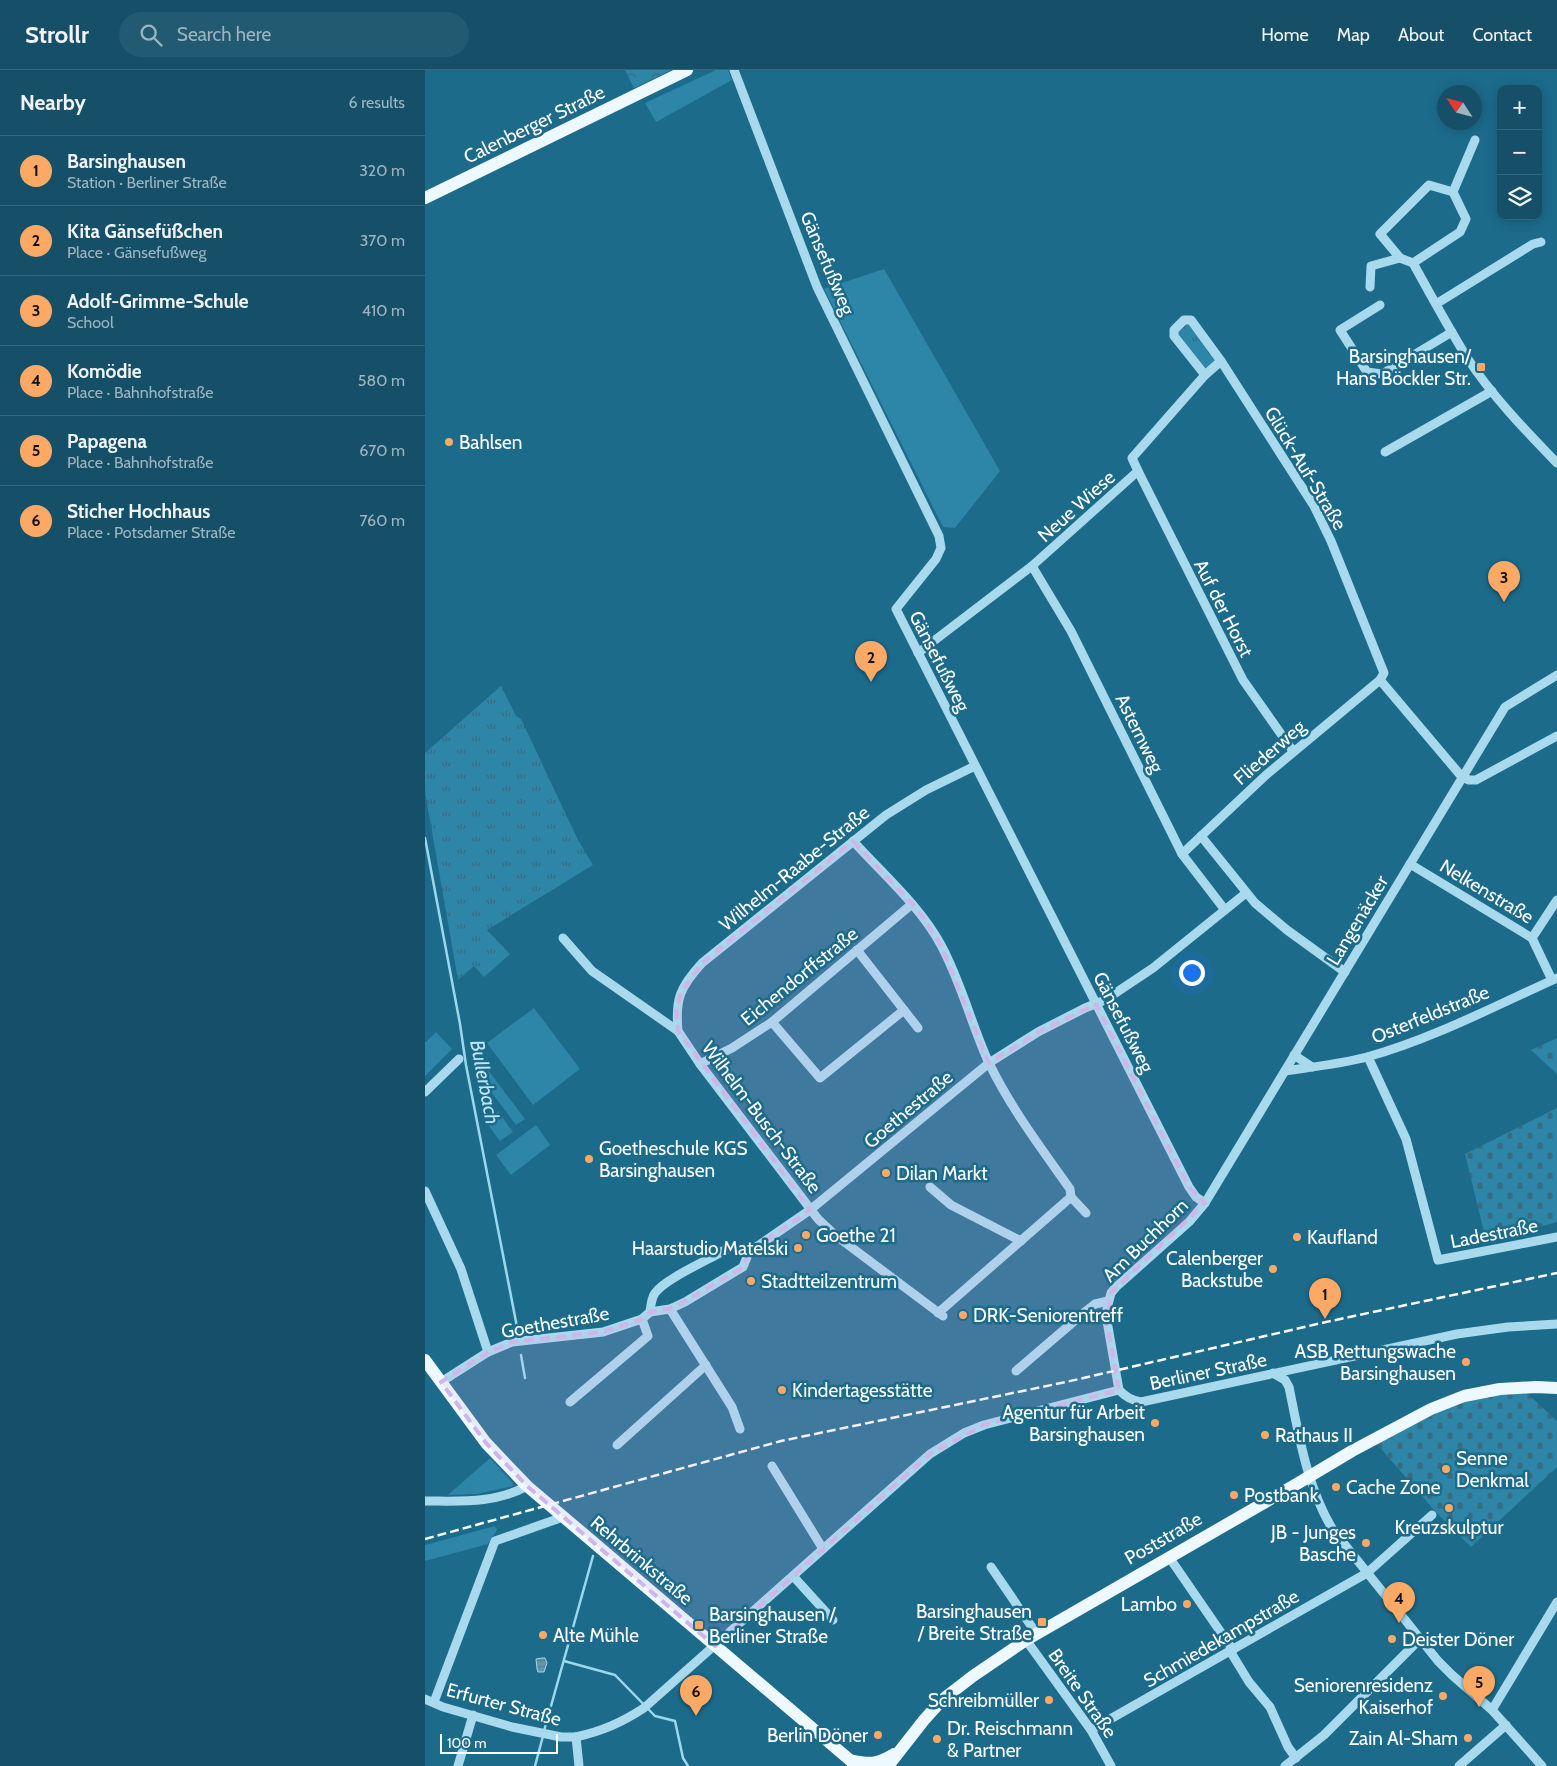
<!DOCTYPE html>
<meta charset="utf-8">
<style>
:root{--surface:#155068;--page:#225a71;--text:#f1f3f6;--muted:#9db5c0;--line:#34677c;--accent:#fda966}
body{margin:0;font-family:Cabin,sans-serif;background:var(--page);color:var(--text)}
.controls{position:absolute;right:15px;top:15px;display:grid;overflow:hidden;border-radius:10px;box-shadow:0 2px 12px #0003}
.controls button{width:45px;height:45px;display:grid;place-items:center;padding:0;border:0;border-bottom:1px solid var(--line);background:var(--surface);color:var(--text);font:25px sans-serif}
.compass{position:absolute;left:1012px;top:15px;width:45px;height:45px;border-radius:50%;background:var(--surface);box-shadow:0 2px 12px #0003;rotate:306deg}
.scale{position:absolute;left:15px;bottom:12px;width:118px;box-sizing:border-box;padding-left:5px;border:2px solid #fff;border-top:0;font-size:14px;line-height:18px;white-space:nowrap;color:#fff;-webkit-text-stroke:4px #1c6b8b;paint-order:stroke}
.you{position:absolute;left:766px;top:902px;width:18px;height:18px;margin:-12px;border:4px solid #fff;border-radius:50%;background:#1a73e8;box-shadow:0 0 0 8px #1a73e833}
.badge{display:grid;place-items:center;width:32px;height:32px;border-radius:50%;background:var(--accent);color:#111;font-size:16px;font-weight:700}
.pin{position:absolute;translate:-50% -41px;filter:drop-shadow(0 1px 2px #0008)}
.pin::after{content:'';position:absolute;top:26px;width:18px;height:15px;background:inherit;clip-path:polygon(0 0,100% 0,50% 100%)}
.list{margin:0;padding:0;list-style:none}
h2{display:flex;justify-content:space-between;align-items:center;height:65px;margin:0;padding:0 20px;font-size:21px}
h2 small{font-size:16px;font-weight:400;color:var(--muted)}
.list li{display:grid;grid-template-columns:32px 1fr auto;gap:15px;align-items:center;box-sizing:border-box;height:70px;padding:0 20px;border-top:1px solid var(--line)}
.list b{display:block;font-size:19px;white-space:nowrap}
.list p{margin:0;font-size:16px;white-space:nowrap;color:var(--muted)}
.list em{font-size:16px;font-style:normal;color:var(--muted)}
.icon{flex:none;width:28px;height:28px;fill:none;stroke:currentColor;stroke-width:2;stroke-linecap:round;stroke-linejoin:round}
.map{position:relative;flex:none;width:1132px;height:1696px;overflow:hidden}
header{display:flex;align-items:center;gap:30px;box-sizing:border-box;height:70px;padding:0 25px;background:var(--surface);border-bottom:1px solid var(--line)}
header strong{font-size:24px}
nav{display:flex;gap:28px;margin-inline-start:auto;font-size:18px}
.search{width:350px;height:45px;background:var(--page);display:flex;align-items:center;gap:12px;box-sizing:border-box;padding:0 18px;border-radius:28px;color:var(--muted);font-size:19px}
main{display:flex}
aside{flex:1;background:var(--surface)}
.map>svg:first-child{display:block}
.green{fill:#2d85a7}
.forest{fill:url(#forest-crowns)}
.cemetery{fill:url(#cemetery-stones)}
.park{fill:url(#park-tufts)}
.water{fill:url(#water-rules);stroke:#9bd8ee}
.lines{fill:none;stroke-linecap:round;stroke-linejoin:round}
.stream{stroke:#9bd8ee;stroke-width:2.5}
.minor{stroke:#a8d9ed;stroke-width:9}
.major{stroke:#eef9ff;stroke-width:12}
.rail{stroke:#fff;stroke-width:2.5;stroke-dasharray:9 4;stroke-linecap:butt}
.marked{fill:#d1b5e9;fill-opacity:0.2;stroke:#d1b5e9;stroke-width:4;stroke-dasharray:10 6;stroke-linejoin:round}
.poi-dot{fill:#fda966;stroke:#1c6b8b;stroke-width:2}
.labels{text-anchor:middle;stroke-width:5;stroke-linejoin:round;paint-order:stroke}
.street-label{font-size:19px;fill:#fff;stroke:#1c6b8b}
.poi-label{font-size:19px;fill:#fff;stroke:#1c6b8b;text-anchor:start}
.water-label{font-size:20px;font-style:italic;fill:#bfe6f6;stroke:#1c6b8b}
</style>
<header>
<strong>Strollr</strong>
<div class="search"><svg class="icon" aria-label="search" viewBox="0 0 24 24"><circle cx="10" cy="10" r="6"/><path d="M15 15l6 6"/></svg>Search here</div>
<nav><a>Home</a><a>Map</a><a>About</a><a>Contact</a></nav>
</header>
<main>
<aside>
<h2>Nearby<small>6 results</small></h2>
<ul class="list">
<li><span class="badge">1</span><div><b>Barsinghausen</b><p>Station · Berliner Straße</p></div><em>320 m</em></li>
<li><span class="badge">2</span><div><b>Kita Gänsefüßchen</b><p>Place · Gänsefußweg</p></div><em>370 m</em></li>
<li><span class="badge">3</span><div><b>Adolf-Grimme-Schule</b><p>School</p></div><em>410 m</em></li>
<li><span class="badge">4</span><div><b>Komödie</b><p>Place · Bahnhofstraße</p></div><em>580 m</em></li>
<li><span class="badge">5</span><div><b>Papagena</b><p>Place · Bahnhofstraße</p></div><em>670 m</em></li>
<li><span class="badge">6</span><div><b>Sticher Hochhaus</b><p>Place · Potsdamer Straße</p></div><em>760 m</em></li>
</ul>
</aside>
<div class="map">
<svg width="1132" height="1696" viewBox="0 0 1132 1696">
<defs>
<pattern id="forest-crowns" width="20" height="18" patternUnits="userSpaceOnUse" patternTransform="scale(1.25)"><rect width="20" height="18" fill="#2d85a7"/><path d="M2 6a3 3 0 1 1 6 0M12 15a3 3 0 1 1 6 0" fill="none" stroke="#3b6b7e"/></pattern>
<pattern id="cemetery-stones" width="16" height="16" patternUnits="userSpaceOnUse" patternTransform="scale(1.25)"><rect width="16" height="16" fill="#2d85a7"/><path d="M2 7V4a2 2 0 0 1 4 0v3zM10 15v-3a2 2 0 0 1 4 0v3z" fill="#3b6b7e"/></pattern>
<pattern id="park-tufts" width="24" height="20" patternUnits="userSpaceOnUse" patternTransform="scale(1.25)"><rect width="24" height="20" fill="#2d85a7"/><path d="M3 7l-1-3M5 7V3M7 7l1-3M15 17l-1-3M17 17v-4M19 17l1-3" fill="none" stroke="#3b6b7e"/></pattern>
<pattern id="water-rules" width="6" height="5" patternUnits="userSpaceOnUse" patternTransform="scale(1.25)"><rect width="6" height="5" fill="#6096ac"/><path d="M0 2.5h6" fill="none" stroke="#597c8a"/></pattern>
</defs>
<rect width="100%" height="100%" fill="#1c6b8b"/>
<g class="green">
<polygon points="291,0 303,0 307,10 231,52 220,33"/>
<polygon points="459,199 575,401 530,458 518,457 399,219"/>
<polygon points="109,938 155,999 108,1035 62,973"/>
<polygon points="11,962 27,979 0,1006 0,973"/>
<polygon points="63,1000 100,1049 91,1055 54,1006"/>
<polygon points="73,1041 88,1062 75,1071 60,1051"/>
<polygon points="111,1055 125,1075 86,1105 71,1085"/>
<polygon points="65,1388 88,1413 88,1416 51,1424 23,1425"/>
<polygon points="70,1456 72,1460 63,1474 0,1491 0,1475"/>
</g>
<polygon class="forest" points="200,0 246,0 209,18"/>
<g class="cemetery">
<polygon points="1132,968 1132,1004 1106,980"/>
<polygon points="1132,1038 1132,1152 1104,1160 1085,1157 1059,1162 1040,1084"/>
<polygon points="1073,1324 1103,1324 1132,1351 1132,1397 1046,1477 1009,1440 951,1373 1030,1334"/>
</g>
<g class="park">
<polygon points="759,250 766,250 796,291 780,305 749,266"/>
<polygon points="76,616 91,646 96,649 153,770 168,795 62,860 85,884 59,907 49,896 33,910 0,722 0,683"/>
</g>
<polygon class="water" points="117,1588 120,1588 122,1593 119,1602 113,1602 112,1599 111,1589"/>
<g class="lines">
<g class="stream">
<polyline points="0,768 35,954 41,995 93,1262"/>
<polyline points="96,1285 100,1308"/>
<polyline points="139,1591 190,1605 230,1646 250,1651 258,1688 263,1696"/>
<polyline points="119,1661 168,1486"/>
<polyline points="110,1696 118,1666"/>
</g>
<g class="minor">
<polyline points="309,0 392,217 514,466 516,478 511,489 471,539 764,1117 771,1127 780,1133"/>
<polyline points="1028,122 1050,70"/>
<polyline points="975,188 955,164 1004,115 1028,122 1041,149 1035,162 988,193"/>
<path d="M945,217L946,196L975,188L988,193C1005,224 1022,255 1041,286C1066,325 1100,360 1132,393"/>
<polyline points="1011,234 1108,174 1116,172"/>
<polyline points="955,235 915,260 942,302 957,304 1027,262"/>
<polyline points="960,382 1067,321"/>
<polyline points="713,401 818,610 868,681"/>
<polyline points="607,496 646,561 757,784 800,840"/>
<polyline points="493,583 607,496 713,401 707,388 780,305 796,291"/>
<path d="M1132,605L1080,637L780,1133L764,1152L691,1217L686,1223L682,1239V1251L694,1320C701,1327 706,1330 716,1332L1032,1264L1083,1257L1132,1254"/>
<polyline points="955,610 1037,707 1044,710 1051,710 1132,666"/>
<polyline points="776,766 830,833 862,860 920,902"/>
<path d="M428,771C458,804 495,836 516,875C536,912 546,953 563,991C585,1037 616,1078 645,1119L646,1127"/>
<polyline points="757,784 841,705 955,610 959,603 906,471 889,436 796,291 766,250 759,250 749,260 749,266 780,305"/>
<polyline points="985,794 1107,868 1127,910"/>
<polyline points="138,868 167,901 253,961 275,994 393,1149 410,1165 518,1246"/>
<polyline points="1107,868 1132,830"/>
<polyline points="432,880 493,958"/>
<polyline points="347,952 395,1008 479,940"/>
<path d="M253,961C250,929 255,917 277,893L461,745L501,720L550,696"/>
<polyline points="869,985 887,997"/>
<polyline points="943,987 981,1069 1013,1190 1132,1167"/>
<polyline points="275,994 307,978 347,952 487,834"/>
<path d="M860,1001C887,997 915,994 942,987C1005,970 1072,935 1132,908"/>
<polyline points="0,1022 34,989"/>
<polyline points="505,1117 526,1135 596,1171"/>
<polyline points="0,1121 36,1199 63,1282"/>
<polyline points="245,1239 307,1337 315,1359"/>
<path d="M225,1242C226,1235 226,1229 230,1223C240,1209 283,1190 300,1180L308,1178L324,1182"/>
<polyline points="513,1243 646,1127 661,1143"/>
<polyline points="591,1301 661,1241 670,1234 683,1231"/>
<path d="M848,1303L860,1310L864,1317C874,1366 882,1417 908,1460L1013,1591L1027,1605L1067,1640L1117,1696"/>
<polyline points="16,1312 63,1282 87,1272 178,1262 217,1249 225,1242 245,1239 260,1232 318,1197 324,1182 385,1140 564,993 613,962 660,938 680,930 728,898 821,823"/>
<polyline points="145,1332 223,1266 217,1249"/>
<polyline points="192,1375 281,1295"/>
<polyline points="347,1396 398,1479"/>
<path d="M0,1431C35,1431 70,1434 102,1416"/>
<polyline points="744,1487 808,1580"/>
<polyline points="566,1497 611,1563"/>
<polyline points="368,1506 408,1550"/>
<polyline points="601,1570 666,1660 686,1696"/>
<polyline points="805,1581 824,1612 845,1637 863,1677 871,1688"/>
<polyline points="0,1629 18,1637 87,1657 136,1667 151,1667"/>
<polyline points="9,1632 70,1471 138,1447"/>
<polyline points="1067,1640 1132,1532"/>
<polyline points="666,1660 942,1503 1007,1445"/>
<polyline points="33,1696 48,1645"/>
<path d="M154,1696L151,1667C177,1661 196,1653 219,1638L505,1384L539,1363L559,1355L694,1320"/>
<polyline points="860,1696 899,1665 995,1569"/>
<polyline points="1034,1696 1081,1655"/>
</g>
<g class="major">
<polyline points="0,128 262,0"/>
<polyline points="0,1290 61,1373 102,1416 432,1696"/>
<path d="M425,1690C444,1694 451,1695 469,1684"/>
<polyline points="463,1696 499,1650 517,1630 548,1606 601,1570 870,1415 927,1381 1006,1339 1039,1326 1075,1319 1111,1317 1132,1318"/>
</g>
<polyline class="rail" points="0,1469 356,1371 641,1312 901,1252 1132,1203"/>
</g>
<path class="marked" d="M428,771L494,841L516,875L564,993L613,962L671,934L764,1117L780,1133L686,1223L682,1251L694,1320L559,1355L505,1384L290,1576L102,1416L61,1373L16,1312L63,1282L87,1272L178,1262L217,1249L225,1242L248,1238L318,1197L324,1182L385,1140L253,961L251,941L256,922L277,893Z"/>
<g class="poi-dot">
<rect x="1051" y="292" width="10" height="10" rx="2.5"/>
<circle cx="24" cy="372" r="5"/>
<circle cx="164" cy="1089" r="5"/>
<circle cx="461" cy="1103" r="5"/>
<circle cx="381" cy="1165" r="5"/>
<circle cx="872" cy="1167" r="5"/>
<circle cx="373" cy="1178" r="5"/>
<circle cx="848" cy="1199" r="5"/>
<circle cx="326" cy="1211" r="5"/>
<circle cx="538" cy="1245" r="5"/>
<circle cx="1041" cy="1292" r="5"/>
<circle cx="357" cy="1320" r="5"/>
<circle cx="730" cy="1353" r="5"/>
<circle cx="840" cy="1365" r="5"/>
<circle cx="1021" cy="1399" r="5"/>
<circle cx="911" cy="1417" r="5"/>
<circle cx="809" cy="1425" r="5"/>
<circle cx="1024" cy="1438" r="5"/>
<circle cx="941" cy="1473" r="5"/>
<circle cx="762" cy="1534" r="5"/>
<rect x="612" y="1547" width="10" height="10" rx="2.5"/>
<rect x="269" y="1550" width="10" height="10" rx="2.5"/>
<circle cx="118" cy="1565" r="5"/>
<circle cx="967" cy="1569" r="5"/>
<circle cx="1018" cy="1626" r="5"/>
<circle cx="624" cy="1630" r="5"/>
<circle cx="453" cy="1665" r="5"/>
<circle cx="1043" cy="1668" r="5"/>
<circle cx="512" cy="1669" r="5"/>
</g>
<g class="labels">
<g class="street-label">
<text transform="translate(109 54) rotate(-26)" y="7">Calenberger Straße</text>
<text transform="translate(403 193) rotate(67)" y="7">Gänsefußweg</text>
<text transform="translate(881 398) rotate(59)" y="7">Glück-Auf-Straße</text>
<text transform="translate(651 436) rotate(-42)" y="7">Neue Wiese</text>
<text transform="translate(799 538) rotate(63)" y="7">Auf der Horst</text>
<text transform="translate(515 591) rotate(63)" y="7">Gänsefußweg</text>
<text transform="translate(715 663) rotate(64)" y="7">Asternweg</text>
<text transform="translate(844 682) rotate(-41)" y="7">Fliederweg</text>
<text transform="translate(369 798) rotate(-39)" y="7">Wilhelm-Raabe-Straße</text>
<text transform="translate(1062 821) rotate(31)" y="7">Nelkenstraße</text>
<text transform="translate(932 850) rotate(-59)" y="7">Langenäcker</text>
<text transform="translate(374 906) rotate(-39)" y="7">Eichendorffstraße</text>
<text transform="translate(1005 944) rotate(-22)" y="7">Osterfeldstraße</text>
<text transform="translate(699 952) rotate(63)" y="7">Gänsefußweg</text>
<text transform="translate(483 1039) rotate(-40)" y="7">Goethestraße</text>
<text transform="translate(337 1047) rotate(53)" y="7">Wilhelm-Busch-Straße</text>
<text transform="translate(1069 1163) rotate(-11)" y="7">Ladestraße</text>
<text transform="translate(720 1170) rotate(-44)" y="7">Am Buchhorn</text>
<text transform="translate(130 1252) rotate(-10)" y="7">Goethestraße</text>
<text transform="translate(783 1301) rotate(-12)" y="7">Berliner Straße</text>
<text transform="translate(738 1468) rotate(-30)" y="7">Poststraße</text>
<text transform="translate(217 1490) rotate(40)" y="7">Rehrbrinkstraße</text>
<text transform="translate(796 1568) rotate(-30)" y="7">Schmiedekampstraße</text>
<text transform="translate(658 1623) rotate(55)" y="7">Breite Straße</text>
<text transform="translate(79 1634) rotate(15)" y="7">Erfurter Straße</text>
</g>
<g class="poi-label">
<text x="1046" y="293" text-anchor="end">Barsinghausen/<tspan x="1046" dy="22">Hans Böckler Str.</tspan></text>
<text x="34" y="379">Bahlsen</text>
<text x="174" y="1085">Goetheschule KGS<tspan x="174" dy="22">Barsinghausen</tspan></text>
<text x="471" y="1110">Dilan Markt</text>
<text x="391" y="1172">Goethe 21</text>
<text x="882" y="1174">Kaufland</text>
<text x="363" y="1185" text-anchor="end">Haarstudio Matelski</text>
<text x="838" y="1195" text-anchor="end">Calenberger<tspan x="838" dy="22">Backstube</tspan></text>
<text x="336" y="1218">Stadtteilzentrum</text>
<text x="548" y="1252">DRK-Seniorentreff</text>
<text x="1031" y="1288" text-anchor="end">ASB Rettungswache<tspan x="1031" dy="22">Barsinghausen</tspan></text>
<text x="367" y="1327">Kindertagesstätte</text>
<text x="720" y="1349" text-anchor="end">Agentur für Arbeit<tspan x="720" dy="22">Barsinghausen</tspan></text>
<text x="850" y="1372">Rathaus II</text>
<text x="1031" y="1395">Senne<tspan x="1031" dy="22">Denkmal</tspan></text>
<text x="921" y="1424">Cache Zone</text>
<text x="819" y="1432">Postbank</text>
<text x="1024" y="1464" text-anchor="middle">Kreuzskulptur</text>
<text x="931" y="1469" text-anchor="end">JB - Junges<tspan x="931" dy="22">Basche</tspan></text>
<text x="752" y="1541" text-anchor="end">Lambo</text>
<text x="607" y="1548" text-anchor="end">Barsinghausen<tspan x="607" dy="22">/ Breite Straße</tspan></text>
<text x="284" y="1551">Barsinghausen /<tspan x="284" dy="22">Berliner Straße</tspan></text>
<text x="128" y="1572">Alte Mühle</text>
<text x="977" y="1576">Deister Döner</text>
<text x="1008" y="1622" text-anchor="end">Seniorenresidenz<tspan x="1008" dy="22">Kaiserhof</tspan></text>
<text x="614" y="1637" text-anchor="end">Schreibmüller</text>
<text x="522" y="1665">Dr. Reischmann<tspan x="522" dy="22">&amp; Partner</tspan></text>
<text x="443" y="1672" text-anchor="end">Berlin Döner</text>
<text x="1033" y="1675" text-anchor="end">Zain Al-Sham</text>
</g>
<g class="water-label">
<text transform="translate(60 1012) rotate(79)" y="7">Bullerbach</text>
</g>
</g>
</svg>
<div class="controls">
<button>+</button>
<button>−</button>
<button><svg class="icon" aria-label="layers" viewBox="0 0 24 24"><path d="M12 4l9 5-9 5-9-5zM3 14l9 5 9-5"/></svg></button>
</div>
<svg class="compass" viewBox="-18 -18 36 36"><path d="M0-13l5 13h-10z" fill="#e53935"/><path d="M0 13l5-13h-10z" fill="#9db5c0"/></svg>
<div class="scale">100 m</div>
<div class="you"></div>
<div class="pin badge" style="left:900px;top:1249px">1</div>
<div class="pin badge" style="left:446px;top:612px">2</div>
<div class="pin badge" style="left:1079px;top:532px">3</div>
<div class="pin badge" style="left:974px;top:1553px">4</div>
<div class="pin badge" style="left:1054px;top:1637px">5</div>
<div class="pin badge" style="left:271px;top:1646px">6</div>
</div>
</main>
